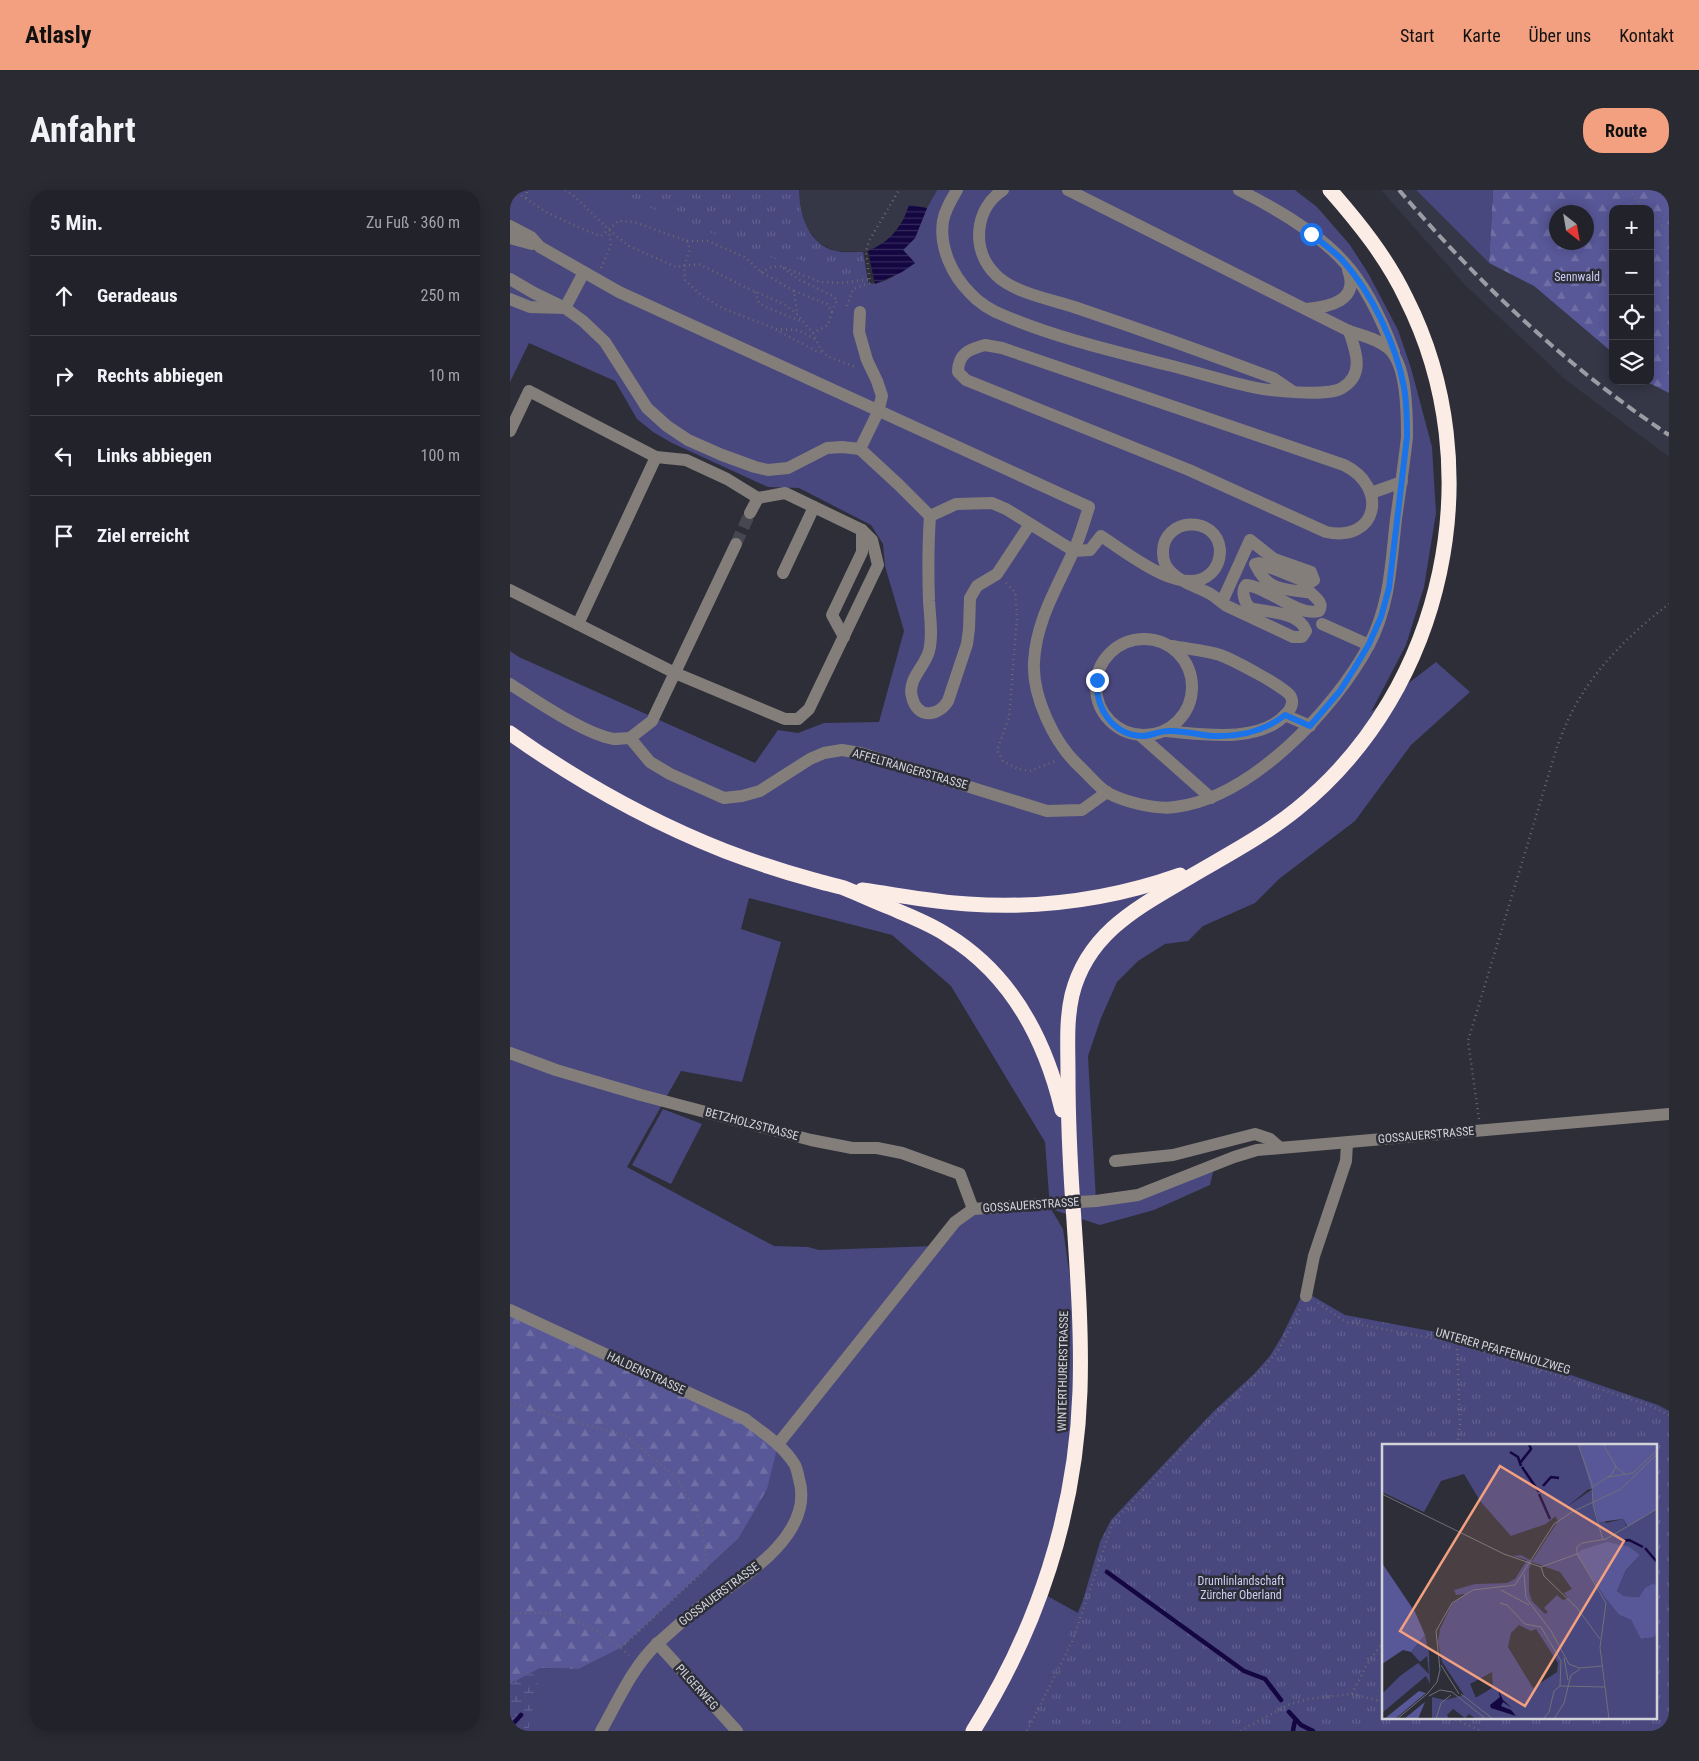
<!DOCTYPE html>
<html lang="de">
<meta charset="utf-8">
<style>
:root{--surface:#22222a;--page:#2a2a32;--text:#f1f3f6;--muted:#a2a4a8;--line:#3f3f47;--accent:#f2a07f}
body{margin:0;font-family:"Roboto Condensed",sans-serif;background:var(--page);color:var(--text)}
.controls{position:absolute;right:15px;top:15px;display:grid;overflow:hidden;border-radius:10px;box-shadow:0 2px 12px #0003}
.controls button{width:45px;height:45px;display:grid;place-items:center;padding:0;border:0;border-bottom:1px solid var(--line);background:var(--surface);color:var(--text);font:25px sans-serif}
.compass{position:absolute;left:1039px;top:15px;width:45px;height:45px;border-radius:50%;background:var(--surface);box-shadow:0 2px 12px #0003;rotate:149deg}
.stop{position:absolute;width:15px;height:15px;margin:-11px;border:4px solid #1a73e8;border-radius:50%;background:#fff}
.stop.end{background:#1a73e8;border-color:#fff;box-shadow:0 1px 5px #0008}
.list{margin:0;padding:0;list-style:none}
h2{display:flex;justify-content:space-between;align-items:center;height:65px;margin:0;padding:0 20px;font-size:21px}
h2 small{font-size:16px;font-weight:400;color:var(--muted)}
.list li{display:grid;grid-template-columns:32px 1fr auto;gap:15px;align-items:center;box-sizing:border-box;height:80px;padding:0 20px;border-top:1px solid var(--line)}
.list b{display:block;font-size:19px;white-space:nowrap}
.list em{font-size:16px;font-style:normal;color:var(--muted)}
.icon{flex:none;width:28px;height:28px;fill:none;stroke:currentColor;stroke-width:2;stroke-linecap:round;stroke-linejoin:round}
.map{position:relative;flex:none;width:1159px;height:1541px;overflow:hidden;border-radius:20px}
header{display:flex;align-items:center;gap:30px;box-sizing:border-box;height:70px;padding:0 25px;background:var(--accent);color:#111}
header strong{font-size:24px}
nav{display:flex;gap:28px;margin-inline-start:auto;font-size:18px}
.intro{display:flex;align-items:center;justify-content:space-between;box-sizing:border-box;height:120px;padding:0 30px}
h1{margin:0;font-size:35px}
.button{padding:12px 22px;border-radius:20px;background:var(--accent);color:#111;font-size:18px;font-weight:700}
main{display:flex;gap:30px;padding:0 30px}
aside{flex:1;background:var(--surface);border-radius:20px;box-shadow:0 2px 12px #0003}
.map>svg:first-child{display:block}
.built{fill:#353646}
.grass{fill:#48477e;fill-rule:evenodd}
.forest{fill:url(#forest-firs);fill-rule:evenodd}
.wetland{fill:url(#wetland-marsh)}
.park{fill:url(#park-tufts);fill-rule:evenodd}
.water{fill:url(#water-rules)}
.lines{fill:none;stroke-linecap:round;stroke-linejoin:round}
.stream{stroke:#140641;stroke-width:4.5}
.minor-tunnel{stroke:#464750;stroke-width:12;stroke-dasharray:12 6;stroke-linecap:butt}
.path{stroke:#696a72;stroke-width:2.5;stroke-dasharray:1 4;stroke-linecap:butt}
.minor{stroke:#847e7b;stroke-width:12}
.highway{stroke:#fbece6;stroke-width:15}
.rail{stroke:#9c9da4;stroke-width:4;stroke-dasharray:10 5;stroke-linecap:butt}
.minor-bridge{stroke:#847e7b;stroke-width:12}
.route{stroke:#1a73e8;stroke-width:6}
.labels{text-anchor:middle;stroke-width:5;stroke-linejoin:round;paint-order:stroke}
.park-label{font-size:12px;fill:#cbccf3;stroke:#2d2e38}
.street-label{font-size:12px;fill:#d3d4da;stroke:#2d2e38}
.inset-river{fill:none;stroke:#140641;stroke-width:2.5}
.inset-road{fill:none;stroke:#6f7079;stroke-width:1}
.view{fill:#f2a07f;fill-opacity:0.15;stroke:#f2a07f;stroke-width:2.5}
.inset-edge{fill:none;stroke:#d3d4da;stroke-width:2.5}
</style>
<header>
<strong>Atlasly</strong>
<nav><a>Start</a><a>Karte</a><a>Über uns</a><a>Kontakt</a></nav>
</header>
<div class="intro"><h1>Anfahrt</h1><a class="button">Route</a></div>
<main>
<aside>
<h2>5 Min.<small>Zu Fuß · 360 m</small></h2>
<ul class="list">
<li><svg class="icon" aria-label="ahead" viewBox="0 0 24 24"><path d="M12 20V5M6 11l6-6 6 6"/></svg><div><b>Geradeaus</b></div><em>250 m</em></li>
<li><svg class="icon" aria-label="right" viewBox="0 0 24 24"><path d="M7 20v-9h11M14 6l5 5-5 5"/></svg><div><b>Rechts abbiegen</b></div><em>10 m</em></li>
<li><svg class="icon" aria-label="left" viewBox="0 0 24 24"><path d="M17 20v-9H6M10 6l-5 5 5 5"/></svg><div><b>Links abbiegen</b></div><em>100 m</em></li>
<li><svg class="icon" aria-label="arrive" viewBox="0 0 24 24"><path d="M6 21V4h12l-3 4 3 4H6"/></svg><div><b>Ziel erreicht</b></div></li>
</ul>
</aside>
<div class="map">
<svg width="1159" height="1541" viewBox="0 0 1159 1541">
<defs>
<pattern id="forest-firs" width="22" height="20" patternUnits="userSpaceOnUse" patternTransform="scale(1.25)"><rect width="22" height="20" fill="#585797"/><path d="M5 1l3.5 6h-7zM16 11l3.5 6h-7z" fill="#6f6ea5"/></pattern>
<pattern id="wetland-marsh" width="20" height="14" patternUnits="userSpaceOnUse" patternTransform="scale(1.25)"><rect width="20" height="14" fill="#48477e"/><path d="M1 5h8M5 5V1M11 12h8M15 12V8" fill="none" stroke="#626190"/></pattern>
<pattern id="park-tufts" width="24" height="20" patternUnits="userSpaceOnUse" patternTransform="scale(1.25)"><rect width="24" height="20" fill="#48477e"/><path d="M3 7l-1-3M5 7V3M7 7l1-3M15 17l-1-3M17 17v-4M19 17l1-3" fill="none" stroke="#626190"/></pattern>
<pattern id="water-rules" width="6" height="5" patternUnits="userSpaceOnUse" patternTransform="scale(1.25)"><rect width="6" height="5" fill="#140641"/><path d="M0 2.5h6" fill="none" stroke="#35295c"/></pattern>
</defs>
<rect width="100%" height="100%" fill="#2d2e38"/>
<g class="built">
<polygon points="289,0 427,0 417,18 399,15 394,30 378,50 367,58 356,62 325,61 309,53 295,36 289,13"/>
<polygon points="871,0 906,0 979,73 1024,96 1103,163 1103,191 1135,191 1159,203 1159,267 1057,191 955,95"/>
</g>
<g class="grass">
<path d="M0,0H289C289,25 298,54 325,61C333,63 345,62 353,62L358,93C374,96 391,81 405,73L393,60L405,48L417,18L427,0H785L807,17L840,55L858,83L888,140L901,178L922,257L926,323L914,397L896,455L861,522L926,472L960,502L901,555L845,631L769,689L745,713L693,736L678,751L655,754L628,771L607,792L591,828L578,866L586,1011L628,1005L705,974L700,995L644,1020L590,1035L541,1019L553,1039L570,1158L567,1242L532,1403L577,1428L523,1541H0V1494L31,1478L69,1479L111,1458L228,1349L0,1120V461L9,467L245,573L268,540L288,543L314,533L369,532L394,441L375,376L373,354L361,335L289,298L258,297L162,253L143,242L127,229L105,191L19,153L0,192ZM239,708L382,745L441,796L535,952L540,1018L463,1019L425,1056L309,1060L298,1057L264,1056L117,977L171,881L232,892L271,752L231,739Z"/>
<polygon points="906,0 983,0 979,73"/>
<polygon points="153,919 192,934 161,994 122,975"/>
</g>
<g class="forest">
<path d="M983,0H1159V203L1135,191H1140V19H1103V163L1024,96L979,73ZM1046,22H1076V52H1046Z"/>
<polygon points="0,1120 235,1229 268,1254 257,1299 228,1349 111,1458 69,1479 31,1478 0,1494"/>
</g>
<polygon class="wetland" points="31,1478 18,1541 0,1541 0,1494"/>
<g class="park">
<path d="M109,0H289C289,25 298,54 325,61C333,63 345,62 353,62L358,93L283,67L265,69L138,17Z"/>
<path d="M794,1101L835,1125L947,1146L1148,1215L1159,1221V1541H513L554,1457L573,1410L590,1352L601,1330L703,1222L744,1184L760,1166L772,1146ZM873,1255H1145V1527H873Z"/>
</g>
<path class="water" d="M399,15L417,18L405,48L393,60L405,73L392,82L365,94L358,61C380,52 392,37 399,15Z"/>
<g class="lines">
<g class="stream">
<polyline points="597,1382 734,1481 755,1489 771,1510"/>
<polyline points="779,1522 791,1535 803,1541"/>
<polyline points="0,1537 11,1525"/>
<polyline points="783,1541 785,1530"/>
</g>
<polyline class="minor-tunnel" points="226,354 240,323"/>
<g class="path">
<polyline points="3,0 36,22 77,41 91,46 108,31 124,32 177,51 180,60 174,76 175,90 191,105 212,118 261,137 306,161 313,162"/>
<polyline points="55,0 62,4 98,39 119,56 166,77 189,74 237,98 274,114 286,123 303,143 310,158 317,166 345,177"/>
<polyline points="1119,0 1135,19"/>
<polyline points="16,8 17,0"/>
<polyline points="1140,25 1159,42"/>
<polyline points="177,51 198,51 236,68 251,82 284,101 287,123"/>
<polyline points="91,78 101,56 99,41"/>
<polyline points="251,82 262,77 270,76"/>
<polyline points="284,101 317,114 322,122 318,135 303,143"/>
<polyline points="245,102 249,113 256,117 293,132"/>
<polyline points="337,116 343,99 360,93 356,62 359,51 389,0"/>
<polyline points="322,122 327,110 323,106 290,90 270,76 310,92 332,93 360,89"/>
<polyline points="266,139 288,140 305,149"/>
<polyline points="496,393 505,402 507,427 499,528 487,560 493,571 508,579 520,581 548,570"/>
<path d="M969,929L958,851L1047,557C1052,544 1057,531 1064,518C1086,477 1122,442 1159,414"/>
<polyline points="808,1113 836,1132 947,1153 1139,1215 1159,1225"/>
<polyline points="947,1154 950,1237 947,1255"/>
<polyline points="0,1213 116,1246 167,1288 192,1333 197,1378 111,1458"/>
<path d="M0,1423C14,1424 30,1422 44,1424C68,1427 102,1449 119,1465"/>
<polyline points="842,1504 856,1476 873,1452"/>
<polyline points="941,1527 971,1541"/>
<polyline points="517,1541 562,1452 603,1332 683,1247 755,1176 769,1159 791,1117"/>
<polyline points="730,1541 778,1515 798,1509 842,1504 873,1512"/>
</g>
<g class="minor">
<path d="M447,0C441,10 435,20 433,31C429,57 442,85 460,103C469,113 482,121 495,126C547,148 603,161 658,175C686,182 714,191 742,197C760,201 817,207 832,198C855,185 846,161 839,141"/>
<path d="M493,0C464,19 461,61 486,85C505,104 545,110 570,119C635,141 699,164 763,188L782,201"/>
<path d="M729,0C765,18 807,42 834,72C857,97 872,130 884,162"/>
<path d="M0,36L21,47L30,57L109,102L579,317C574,332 570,348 563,362C547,398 526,431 524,472C522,506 544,553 569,576C578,584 588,597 598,603C615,612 647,620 665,617C741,608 825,519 859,455C880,415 881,373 886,329C890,301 894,274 897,247C897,223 897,174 878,158C868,149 851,145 839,141L558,0"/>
<polyline points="0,48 22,54"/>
<polyline points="0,89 24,103 55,118 74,82"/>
<polyline points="0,109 20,117 55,118 73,131 95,152 137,218 157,236 178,250 212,265 245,277 258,280 278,278 317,258 332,257 350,259 389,295 420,326"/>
<path d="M796,119C819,117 850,111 838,80"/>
<path d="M475,155L492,158L834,275C879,297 868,353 816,342L679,280L456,190L448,182C448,163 460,159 475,155Z"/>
<polyline points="0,241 19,201 146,267 176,270 217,289 248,308 275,303 352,340 362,350 368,375 299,519 288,529 275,529 165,483 0,400"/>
<polyline points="350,259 368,222 372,206 367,191 357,170 349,142 350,122"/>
<polyline points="861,303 892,292"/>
<polyline points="240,323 248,308"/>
<path d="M520,334L487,384L467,396L460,408L459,439L457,454L438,511C428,527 407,529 402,507C397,489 415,477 419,461C423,446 420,427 419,411C418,382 418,355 420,326L446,314L482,313L496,319L564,361L580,360L591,346C615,361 672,409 700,384C707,378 710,369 710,360C707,324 652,327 653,363C653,371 656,378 662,383C673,394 689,397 702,405C707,408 712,413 717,416L783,447H792L796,441C789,421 757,423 740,418C734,412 731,401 736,395C758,397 788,427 809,421C814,413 806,408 801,403C774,398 759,403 745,374L749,373L799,393L804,390L801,382L764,369L740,350L712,412"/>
<polyline points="273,383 304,317"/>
<polyline points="68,434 146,267"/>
<polyline points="812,434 859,455"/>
<polyline points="334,447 322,425 352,362 352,340"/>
<circle cx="634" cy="497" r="48"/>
<path d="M0,494C25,510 76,545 104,549C109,549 115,548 120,548"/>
<polyline points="775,525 800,536"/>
<path d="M656,541C691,544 750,554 776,524C780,520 784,514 781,507C778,498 721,469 710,465C695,460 677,459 662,456"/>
<polyline points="631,546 701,608"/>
<polyline points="120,548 140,572 160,584 214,608 232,606 250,601 300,569 314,563 332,560 350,563 537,621 572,620 597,602"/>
<polyline points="120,548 142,531 226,354"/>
<polyline points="0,863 46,880 131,905 301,950 342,958 367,958 392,963 450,984 463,1019"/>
<polyline points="605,971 663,965 745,944 760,949 769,957"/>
<polyline points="586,1011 628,1005 724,967 747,960 1159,924"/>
<polyline points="796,1106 804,1066 836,971 837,953"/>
<path d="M0,1120L235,1229C253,1243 273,1255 285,1275C287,1279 288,1285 289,1289C306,1347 227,1391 189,1418C175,1429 161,1441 148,1453C123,1476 108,1511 91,1541"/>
<polyline points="268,1254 445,1032 463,1019 517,1015"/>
<polyline points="147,1453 227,1541"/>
</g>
<g class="highway">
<path d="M0,543C66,590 139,631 215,661C244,672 274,682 304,690C314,693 324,695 334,698C349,704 364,711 379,717C399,726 419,733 437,745C501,784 535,849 552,920"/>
<path d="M352,700C388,705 423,712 458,714C530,719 602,709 670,685"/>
<path d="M463,1541C528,1438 566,1322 570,1201C572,1139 567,1077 563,1016C560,972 558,928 558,884C558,857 556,831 562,805C578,741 631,716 683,685C719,664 755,645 787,619C936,499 982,278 896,108C877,68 849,33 820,0"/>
</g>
<path class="rail" d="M889,0C968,93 1057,177 1159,245"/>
<polyline class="minor-bridge" points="517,1015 586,1011"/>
</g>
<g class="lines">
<path class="route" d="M587,490C585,517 602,545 632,546C641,546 649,541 658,541C673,540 688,545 703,546C729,547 755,541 775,525L800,536L830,501L844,479L859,454L871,427L879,398L897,247C897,230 897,214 894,197C886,155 862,103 833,71C824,61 812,53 801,44"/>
</g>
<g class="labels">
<g class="park-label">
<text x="1067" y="91">Sennwald</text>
<text x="731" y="1395">Drumlinlandschaft<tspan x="731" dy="14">Zürcher Oberland</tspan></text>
</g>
<g class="street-label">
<text transform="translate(400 579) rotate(16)" y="4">AFFELTRANGERSTRASSE</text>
<text transform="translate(242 934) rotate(15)" y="4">BETZHOLZSTRASSE</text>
<text transform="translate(916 945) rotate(-5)" y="4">GOSSAUERSTRASSE</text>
<text transform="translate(521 1015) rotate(-4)" y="4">GOSSAUERSTRASSE</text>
<text transform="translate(993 1161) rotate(16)" y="4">UNTERER PFAFFENHOLZWEG</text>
<text transform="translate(553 1181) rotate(-89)" y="4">WINTERTHURERSTRASSE</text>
<text transform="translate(136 1183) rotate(25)" y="4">HALDENSTRASSE</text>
<text transform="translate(209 1404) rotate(-37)" y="4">GOSSAUERSTRASSE</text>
<text transform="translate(187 1497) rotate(48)" y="4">PILGERWEG</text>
</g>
</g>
<g transform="translate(872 1254)">
<rect width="275" height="275" fill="#2d2e38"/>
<path d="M212,44L211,58L224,79L241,75L245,83L275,65V143L272,140L257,153L242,152L235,147L244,126L258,111L231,99L197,115L223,154L237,171L249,176L262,195L275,189V275H94L87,270L83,274L71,265L65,271L67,275H50V253L63,256L82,251L60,218L56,198L58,185L70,160L83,150L74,151L72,146L93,140L125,139L133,135L145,116L130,112L139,111L150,117L176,77L173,71ZM150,118L178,128L190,145L182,149L186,154L181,156L175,151L162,164L166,168L163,170L150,157L147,148V125ZM137,181L149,187L154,185L176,219L175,228L151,244L126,203L129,189ZM110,228L113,242L94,254L88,240ZM43,191L47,209L48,240L44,232L0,269V250L18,232L36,219L47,230L45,212L38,218L29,208Z" fill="#48477e" fill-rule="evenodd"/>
<path d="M172,0H275V65L246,83L241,75L217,78L211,61V44L204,46ZM225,98L246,102L258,111L244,126L235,147L242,152L257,153L263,144L272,139L275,143V189L272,193L259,195L249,176L237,171L223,154L197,115L195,110L199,106ZM0,119L33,168L43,191L29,208L21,206L0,220ZM37,247L44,249L13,275H2ZM43,258L36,275H22Z" fill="#585797"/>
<path d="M245,90H254L275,107V143L260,123L262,118L256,108L246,102L235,101Z" fill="#48477e"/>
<path d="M0,0H196L209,43L164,80L129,92L98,57L82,30L59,37L42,68L0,48ZM110,229L137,266L140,271L135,275L116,270L93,254L111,244Z" fill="#48477e"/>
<path d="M116,245L121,256L130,264L121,258L119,262L129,266L134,272L109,264L108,261L118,253Z" fill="#140641"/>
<path class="inset-river" d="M128,8L136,13L139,22M138,19L149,5L147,0M140,23L157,48M161,42L169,33L177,34M157,50L168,75M240,97L247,96L261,103M263,104L275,118"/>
<path class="inset-road" d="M196,0L210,40L211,61L221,96M221,0L235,24L243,30M226,33L251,29L275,6M211,43L230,30L234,22M0,50L122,110L159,123L195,110M195,110L224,159L218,203L227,275M195,110V103L200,99L224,95L275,65M159,123L162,132L195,164L218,195M142,130L144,154L169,187L187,220L197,224L220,222M119,146L147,161M118,159L125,161L143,180L159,183L179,217L178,242M182,214L186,236M59,221L77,250M79,250L111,275M47,252L58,246L70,248L104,275M15,275L46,249L55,238L58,226L54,187L70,159L91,146L133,141L172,80L190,68L239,45L275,10M54,275L59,259L69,251M161,275L167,268L172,247L178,242L223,243M172,275L182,259L189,231L198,225"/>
<path class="view" d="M118,22L242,97L143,262L18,187Z"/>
<rect width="275" height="275" class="inset-edge"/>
</g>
</svg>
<div class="controls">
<button>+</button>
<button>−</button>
<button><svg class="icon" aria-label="locate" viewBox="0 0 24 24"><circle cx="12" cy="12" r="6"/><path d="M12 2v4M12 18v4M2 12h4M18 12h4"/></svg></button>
<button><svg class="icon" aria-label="layers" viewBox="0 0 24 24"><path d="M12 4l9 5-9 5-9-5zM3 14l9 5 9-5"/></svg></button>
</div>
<svg class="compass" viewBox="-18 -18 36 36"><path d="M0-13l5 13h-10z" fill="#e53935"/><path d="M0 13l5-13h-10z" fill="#a2a4a8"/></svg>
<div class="stop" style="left:801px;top:44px"></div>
<div class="stop end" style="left:587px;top:490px"></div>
</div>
</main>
